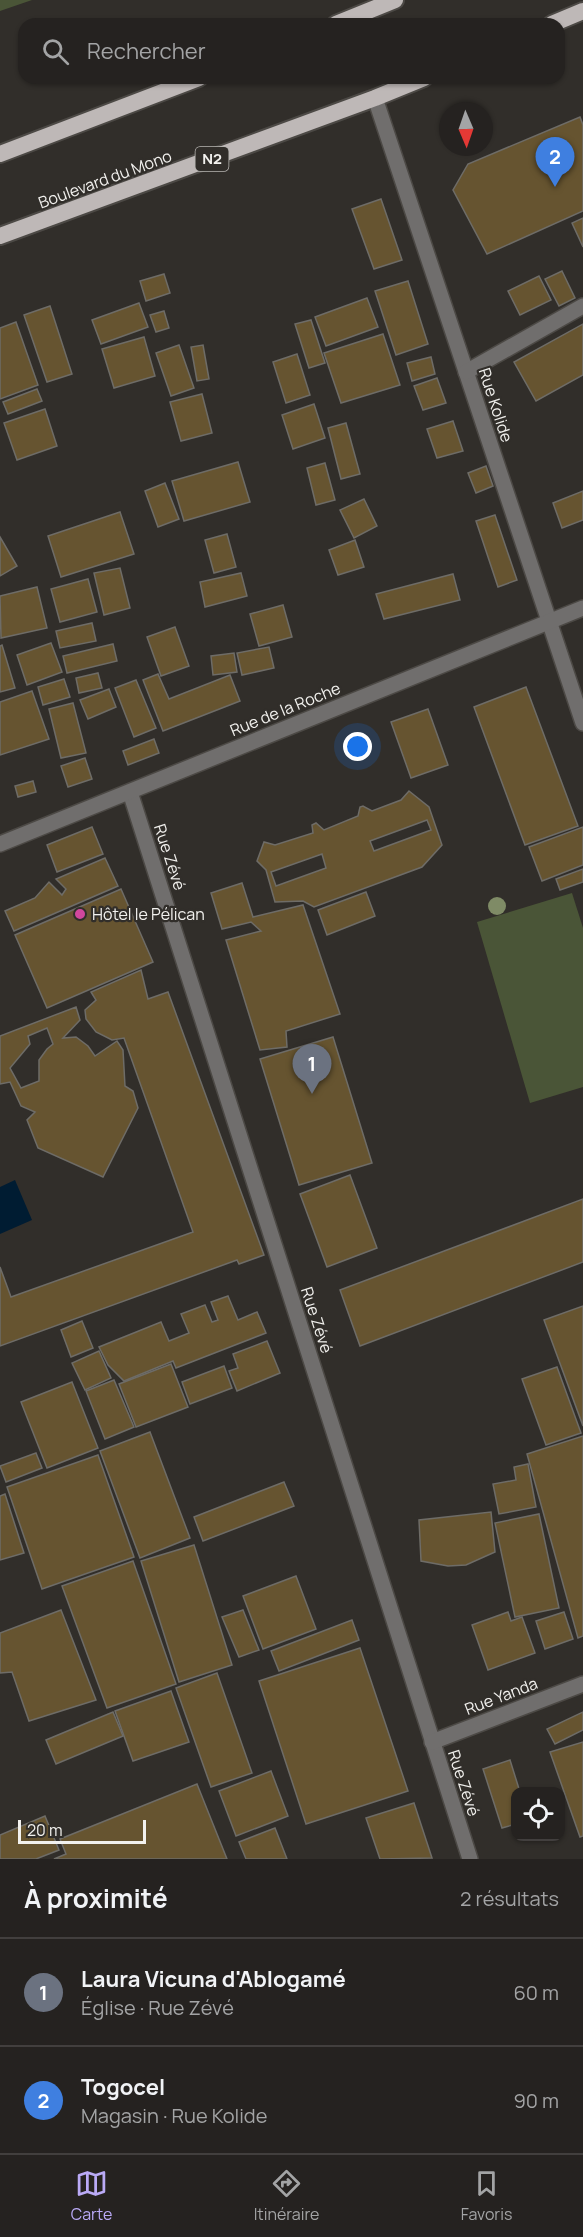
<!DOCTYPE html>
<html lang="fr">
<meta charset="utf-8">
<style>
:root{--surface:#252220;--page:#312f2d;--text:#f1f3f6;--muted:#a3a4a5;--line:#423f3e;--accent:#baaaf6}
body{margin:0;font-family:Manrope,sans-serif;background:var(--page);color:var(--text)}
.controls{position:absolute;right:18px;bottom:18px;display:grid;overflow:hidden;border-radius:12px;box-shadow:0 2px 4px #0004}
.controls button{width:54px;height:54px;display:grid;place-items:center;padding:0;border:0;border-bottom:2px solid var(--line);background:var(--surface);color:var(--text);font:30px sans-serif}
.compass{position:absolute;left:439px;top:102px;width:54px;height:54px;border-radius:50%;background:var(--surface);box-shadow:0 2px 4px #0004;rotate:178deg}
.scale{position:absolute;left:18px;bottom:15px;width:128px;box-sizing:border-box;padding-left:6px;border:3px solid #f2f1ee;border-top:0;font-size:16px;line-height:21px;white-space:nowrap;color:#f2f1ee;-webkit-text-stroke:4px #312e2a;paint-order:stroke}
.you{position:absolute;left:358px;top:747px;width:21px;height:21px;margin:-15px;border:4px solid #fff;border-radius:50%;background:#1a73e8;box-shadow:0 0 0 9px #1a73e833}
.badge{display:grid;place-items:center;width:39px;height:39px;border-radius:50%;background:var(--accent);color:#fff;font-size:20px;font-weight:700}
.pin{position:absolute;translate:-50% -50px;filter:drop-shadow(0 2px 3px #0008)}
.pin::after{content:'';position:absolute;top:32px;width:21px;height:18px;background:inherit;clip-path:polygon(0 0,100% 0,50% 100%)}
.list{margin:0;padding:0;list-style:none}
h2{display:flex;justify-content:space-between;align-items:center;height:78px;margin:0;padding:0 24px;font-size:26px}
h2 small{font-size:20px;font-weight:400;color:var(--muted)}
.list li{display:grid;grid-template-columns:39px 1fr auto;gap:18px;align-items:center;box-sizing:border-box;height:108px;padding:0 24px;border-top:2px solid var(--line)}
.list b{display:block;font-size:22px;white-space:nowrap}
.list p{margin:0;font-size:20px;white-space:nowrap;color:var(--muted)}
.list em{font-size:20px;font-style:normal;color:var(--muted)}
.icon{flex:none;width:33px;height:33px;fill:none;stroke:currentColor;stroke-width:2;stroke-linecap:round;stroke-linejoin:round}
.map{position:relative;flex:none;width:583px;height:1859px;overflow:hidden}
.search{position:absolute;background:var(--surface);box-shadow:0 2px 4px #0004;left:18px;right:18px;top:18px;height:66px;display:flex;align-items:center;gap:15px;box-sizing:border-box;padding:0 21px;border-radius:18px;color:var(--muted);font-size:22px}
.sheet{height:294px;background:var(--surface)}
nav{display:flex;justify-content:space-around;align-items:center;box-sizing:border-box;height:84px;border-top:2px solid var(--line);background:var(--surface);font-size:16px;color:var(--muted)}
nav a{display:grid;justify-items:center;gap:3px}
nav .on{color:var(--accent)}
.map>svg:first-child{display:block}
.green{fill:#4a5537}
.water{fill:#001c32}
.building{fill:#665430;stroke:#6e6c67;stroke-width:1.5;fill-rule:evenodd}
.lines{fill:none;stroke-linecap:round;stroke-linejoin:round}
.minor-casing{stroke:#4c4945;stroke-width:18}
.trunk-casing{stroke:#4c4945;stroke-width:20}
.minor{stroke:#706e6d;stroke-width:15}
.trunk{stroke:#beb8b7;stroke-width:16}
.tree{fill:#7f8b66}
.hotel-dot{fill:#d1479c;stroke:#312e2a;stroke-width:2}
.labels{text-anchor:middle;stroke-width:4.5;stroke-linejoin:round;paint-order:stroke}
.shield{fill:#312e2a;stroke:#b8b6b3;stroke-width:1.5}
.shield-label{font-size:15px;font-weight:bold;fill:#f2f1ee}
.street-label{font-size:16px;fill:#f2f1ee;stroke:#312e2a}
.poi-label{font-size:16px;fill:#f2f1ee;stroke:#312e2a;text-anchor:start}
</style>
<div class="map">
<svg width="583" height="1859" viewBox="0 0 583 1859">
<rect width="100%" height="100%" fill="#312e2a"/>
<g class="green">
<polygon points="0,0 32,0 0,11"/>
<polygon points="572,893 583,928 583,1087 530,1103 477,922"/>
</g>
<polygon class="water" points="15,1180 32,1220 0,1234 0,1187"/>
<g class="building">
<polygon points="580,117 583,125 583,211 487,254 453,190 468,164"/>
<polygon points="381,199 402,260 374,269 352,209"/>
<polygon points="583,218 583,247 572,223"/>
<polygon points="562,271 575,298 559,306 545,279"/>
<polygon points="164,274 170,293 146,301 140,281"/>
<polygon points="539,276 551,300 520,315 508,291"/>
<polygon points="408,281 428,344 396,355 375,291"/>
<polygon points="367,298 378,327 326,346 315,317"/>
<polygon points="139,303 148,327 101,344 92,320"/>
<polygon points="50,306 72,374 47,382 24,315"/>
<polygon points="164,311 169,328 156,332 150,315"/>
<polygon points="311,320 325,363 309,368 295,324"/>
<polygon points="16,322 38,385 0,399 0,328"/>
<polygon points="583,324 583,375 536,401 514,362"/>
<polygon points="383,334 400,385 341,403 324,353"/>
<polygon points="144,337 155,376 114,388 102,349"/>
<polygon points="179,345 194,388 171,396 156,353"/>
<polygon points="203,345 209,379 197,381 191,347"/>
<polygon points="297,354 310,395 286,403 273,362"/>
<polygon points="431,357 435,374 412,381 407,363"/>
<polygon points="437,378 446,403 423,410 414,386"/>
<polygon points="37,389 42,401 8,414 3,402"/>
<polygon points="202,394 212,433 181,441 170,402"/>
<polygon points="314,404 325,438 293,449 282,415"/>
<polygon points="45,409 57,446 17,460 4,423"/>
<polygon points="453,421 463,451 437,458 427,429"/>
<polygon points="346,423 360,474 341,479 328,428"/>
<polygon points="238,462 250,502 184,521 172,481"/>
<polygon points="325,463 335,500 316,505 307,468"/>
<polygon points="486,466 493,486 476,493 468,473"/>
<polygon points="165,483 179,519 158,527 145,491"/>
<polygon points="583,491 583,520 562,528 553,503"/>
<polygon points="364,499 377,526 354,538 340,510"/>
<polygon points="120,512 134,554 61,577 48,536"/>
<polygon points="495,515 517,580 498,587 476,521"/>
<polygon points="227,534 236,567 214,573 205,540"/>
<polygon points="0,537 17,566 0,576"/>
<polygon points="355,540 364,567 338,575 329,550"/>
<polygon points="120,568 130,608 104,615 94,573"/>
<polygon points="241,573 247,596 205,607 200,582"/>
<polygon points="453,574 460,600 384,619 376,594"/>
<polygon points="88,579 97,612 60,622 51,589"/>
<polygon points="37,587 47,628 1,638 0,596"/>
<polygon points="283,605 292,637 259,646 250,614"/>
<polygon points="92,623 96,641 60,648 56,631"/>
<polygon points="175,627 189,666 161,676 147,637"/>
<polygon points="51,643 62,672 27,685 17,655"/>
<polygon points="113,644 117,661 67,673 63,656"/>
<polygon points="2,645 15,688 0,692 0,646"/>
<polygon points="269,647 274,668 242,675 237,653"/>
<polygon points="234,653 237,672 213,675 211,656"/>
<polygon points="98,673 102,688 79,693 76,678"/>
<polygon points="158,674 169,699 230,675 240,701 163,731 143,680"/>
<polygon points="64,679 70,697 43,705 38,687"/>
<polygon points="136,680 156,728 134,737 115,688"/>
<polygon points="526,687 578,826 525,845 474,707"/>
<polygon points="109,689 116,707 88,719 80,700"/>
<polygon points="32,691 49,739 0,755 0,702"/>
<polygon points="73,703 86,753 61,758 49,709"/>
<polygon points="428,709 448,765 411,778 391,722"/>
<polygon points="154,739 159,753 128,765 123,751"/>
<polygon points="85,758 92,779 68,787 61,766"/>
<polygon points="33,781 36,792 18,797 15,786"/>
<path d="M409,791L429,807L442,845L422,867L314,907L303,901L275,902L266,870L257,861L264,842L275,845L313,833L312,825L316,823L324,830L358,816L360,807L363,806L372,811L401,800ZM427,820L431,830L374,851L370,841ZM322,854L326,868L276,886L271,872Z"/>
<polygon points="92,827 103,854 57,872 47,845"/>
<polygon points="583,827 583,865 542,881 529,847"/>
<polygon points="105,858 118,886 14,931 5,911 35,898 49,882 62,895 66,889 56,879"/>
<polygon points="583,869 583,882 560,890 556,879"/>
<polygon points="242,883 253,917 303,905 340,1014 286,1031 287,1047 260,1050 226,940 261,931 251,922 222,929 211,893"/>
<polygon points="121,889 153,962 47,1008 15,935"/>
<polygon points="366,892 375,916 327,935 318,910"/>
<polygon points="141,970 148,999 168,992 264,1255 239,1264 237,1260 0,1346 0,1267 11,1297 193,1232 124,1038 112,1040 96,1032 86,1019 85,1010 96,1000 91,992"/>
<path d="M76,1007L80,1020L63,1038L76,1037L88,1046L95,1056L117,1041L123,1050L125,1086L133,1091L138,1108L103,1177L38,1148L27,1120L35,1112L21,1106L10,1082L0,1084V1036ZM47,1028L53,1044L47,1049L39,1060V1081L21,1088L10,1068L30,1044L28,1036Z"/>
<polygon points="333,1037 372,1163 299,1185 260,1059"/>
<polygon points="350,1175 377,1248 327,1267 300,1194"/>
<polygon points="583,1199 583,1262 360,1346 340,1290"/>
<polygon points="228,1296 238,1320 257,1312 266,1333 176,1368 173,1361 124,1381 108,1365 99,1347 161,1322 169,1341 189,1333 181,1314 205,1305 212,1322 218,1320 211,1302"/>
<polygon points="583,1306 583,1426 544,1320"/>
<polygon points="82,1321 93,1348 71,1357 61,1330"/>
<polygon points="267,1341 280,1373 237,1391 229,1371 238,1368 233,1354"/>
<polygon points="99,1351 111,1378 85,1390 72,1363"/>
<polygon points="171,1364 188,1407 136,1427 119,1384"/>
<polygon points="224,1366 232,1388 190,1404 182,1382"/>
<polygon points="557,1367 581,1433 546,1445 522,1379"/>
<polygon points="114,1380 134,1427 105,1439 86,1391"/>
<polygon points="72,1382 98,1448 47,1468 21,1402"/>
<polygon points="150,1432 190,1538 140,1558 100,1451"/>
<polygon points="583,1436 583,1636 578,1638 527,1454"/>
<polygon points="36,1453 42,1468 6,1482 0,1466"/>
<polygon points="98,1455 134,1557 42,1589 7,1487"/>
<polygon points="528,1464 536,1507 499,1514 493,1484 516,1480 514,1467"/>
<polygon points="284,1482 294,1506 203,1541 194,1517"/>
<polygon points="5,1494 24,1553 0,1560 0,1496"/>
<polygon points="491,1512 495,1552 466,1565 448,1566 421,1561 419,1520"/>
<polygon points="539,1514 559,1608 515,1617 495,1523"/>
<polygon points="194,1545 232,1665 179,1682 141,1561"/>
<polygon points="133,1561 176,1684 107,1708 62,1586"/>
<polygon points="296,1576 316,1629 263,1649 243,1596"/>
<polygon points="61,1610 96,1700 29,1721 12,1672 0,1673 0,1633"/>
<polygon points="243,1610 259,1650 239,1657 222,1617"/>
<polygon points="508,1612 511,1621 522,1617 535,1653 488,1670 472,1625"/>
<polygon points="564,1612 573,1639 545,1649 536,1621"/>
<polygon points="352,1620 359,1640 279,1671 271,1651"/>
<polygon points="360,1648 408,1791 306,1824 259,1681"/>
<polygon points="217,1673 252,1773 211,1787 176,1688"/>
<polygon points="171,1691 189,1742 133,1761 115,1711"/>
<polygon points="113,1712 123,1736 56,1764 46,1740"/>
<polygon points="583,1712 583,1730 555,1744 547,1729"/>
<polygon points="583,1742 583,1836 580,1837 550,1752"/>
<polygon points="510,1760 520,1792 516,1792 516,1824 502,1828 483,1769"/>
<polygon points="271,1771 288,1816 236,1836 219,1791"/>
<polygon points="197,1784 227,1859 54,1859 66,1854 60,1839"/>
<polygon points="414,1803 432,1858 380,1859 366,1818"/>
<polygon points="45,1816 59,1850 36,1859 0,1859 0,1835"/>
<polygon points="275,1828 287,1859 246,1859 239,1842"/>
</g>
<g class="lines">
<defs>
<g id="minor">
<polyline points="375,98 583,723"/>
<polyline points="466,372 583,306"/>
<polyline points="130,792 470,1859"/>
<polyline points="0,844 583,608"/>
<polyline points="432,1742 583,1684"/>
</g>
<g id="trunk">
<polyline points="336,24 395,0"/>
<polyline points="552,24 583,11"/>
<polyline points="0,154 199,78"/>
<polyline points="0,236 375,98 424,78"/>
</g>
</defs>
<use href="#minor" class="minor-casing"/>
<use href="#trunk" class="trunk-casing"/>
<use href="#minor" class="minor"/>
<use href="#trunk" class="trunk"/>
</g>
<circle class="tree" cx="497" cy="906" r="9"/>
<circle class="hotel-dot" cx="80" cy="914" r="6"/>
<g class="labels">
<rect class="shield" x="195.5" y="147" width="33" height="24" rx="4.5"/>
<g class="shield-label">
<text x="212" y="164">N2</text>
</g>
<g class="street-label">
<text transform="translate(105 179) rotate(-20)" y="6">Boulevard du Mono</text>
<text transform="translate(496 405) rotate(72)" y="6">Rue Kolide</text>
<text transform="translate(285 709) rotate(-22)" y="6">Rue de la Roche</text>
<text transform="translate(170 857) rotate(72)" y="6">Rue Zévé</text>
<text transform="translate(317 1320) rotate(72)" y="6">Rue Zévé</text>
<text transform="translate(501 1696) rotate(-21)" y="6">Rue Yanda</text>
<text transform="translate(464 1783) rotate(72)" y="6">Rue Zévé</text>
</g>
<g class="poi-label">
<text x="92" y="920">Hôtel le Pélican</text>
</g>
</g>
</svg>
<div class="controls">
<button><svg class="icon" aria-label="locate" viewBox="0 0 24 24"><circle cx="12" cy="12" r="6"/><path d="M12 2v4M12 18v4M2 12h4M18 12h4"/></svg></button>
</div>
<svg class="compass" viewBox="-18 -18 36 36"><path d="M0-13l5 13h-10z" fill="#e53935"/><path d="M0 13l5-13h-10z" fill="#a3a4a5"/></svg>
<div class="scale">20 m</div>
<div class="you"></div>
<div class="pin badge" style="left:312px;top:1094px;background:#6b7280">1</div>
<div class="pin badge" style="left:555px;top:187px;background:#3f7fe0">2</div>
<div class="search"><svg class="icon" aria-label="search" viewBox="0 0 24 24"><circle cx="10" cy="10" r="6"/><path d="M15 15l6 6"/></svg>Rechercher</div>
</div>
<section class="sheet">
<h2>À proximité<small>2 résultats</small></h2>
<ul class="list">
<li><span class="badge" style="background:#6b7280">1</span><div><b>Laura Vicuna d'Ablogamé</b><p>Église · Rue Zévé</p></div><em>60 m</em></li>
<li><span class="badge" style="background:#3f7fe0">2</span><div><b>Togocel</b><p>Magasin · Rue Kolide</p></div><em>90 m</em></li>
</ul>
</section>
<nav>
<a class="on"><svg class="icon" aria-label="map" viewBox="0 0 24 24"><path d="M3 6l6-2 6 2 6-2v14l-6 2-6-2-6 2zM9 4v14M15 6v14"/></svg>Carte</a>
<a><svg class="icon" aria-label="directions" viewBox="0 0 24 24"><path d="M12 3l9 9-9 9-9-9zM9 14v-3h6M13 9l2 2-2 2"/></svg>Itinéraire</a>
<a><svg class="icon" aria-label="saved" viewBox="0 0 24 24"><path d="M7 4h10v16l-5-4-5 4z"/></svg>Favoris</a>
</nav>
